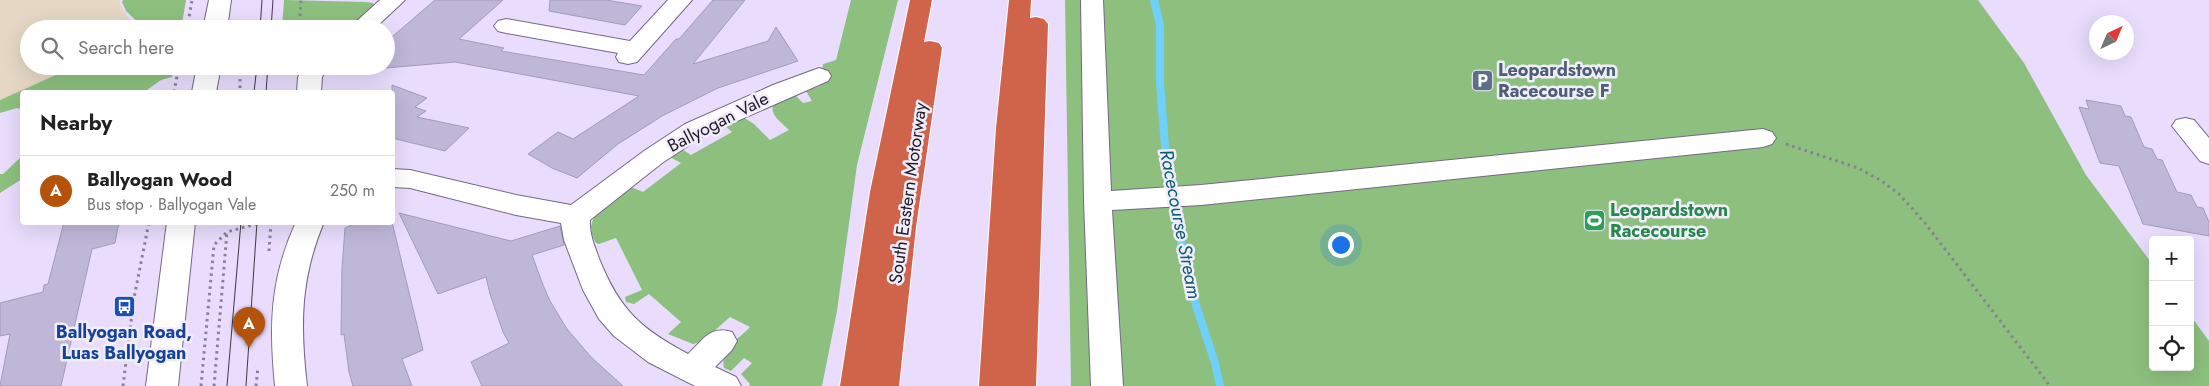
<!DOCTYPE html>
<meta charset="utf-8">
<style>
:root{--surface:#fff;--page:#f6f6f6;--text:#222;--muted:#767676;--line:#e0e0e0;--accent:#b45309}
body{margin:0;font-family:Jost,sans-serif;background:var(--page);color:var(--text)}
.controls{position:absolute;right:15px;bottom:15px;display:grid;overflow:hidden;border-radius:5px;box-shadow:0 5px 20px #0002}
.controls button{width:45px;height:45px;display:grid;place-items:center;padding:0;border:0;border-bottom:1px solid var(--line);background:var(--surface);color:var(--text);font:25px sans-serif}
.compass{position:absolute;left:2089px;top:15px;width:45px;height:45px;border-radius:50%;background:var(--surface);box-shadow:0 5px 20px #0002;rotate:44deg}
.you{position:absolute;left:1340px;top:244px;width:18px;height:18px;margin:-12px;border:4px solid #fff;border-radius:50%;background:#1a73e8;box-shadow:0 0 0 8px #1a73e833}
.badge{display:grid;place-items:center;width:32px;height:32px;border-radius:50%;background:var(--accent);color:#fff;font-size:16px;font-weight:700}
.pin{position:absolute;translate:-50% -41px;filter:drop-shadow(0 1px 2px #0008)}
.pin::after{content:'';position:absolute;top:26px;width:18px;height:15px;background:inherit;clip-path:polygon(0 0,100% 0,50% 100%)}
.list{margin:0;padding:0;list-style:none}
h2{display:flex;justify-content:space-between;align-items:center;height:65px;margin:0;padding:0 20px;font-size:21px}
h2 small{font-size:16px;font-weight:400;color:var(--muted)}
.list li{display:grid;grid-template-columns:32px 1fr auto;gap:15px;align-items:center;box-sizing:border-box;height:70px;padding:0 20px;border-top:1px solid var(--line)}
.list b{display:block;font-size:19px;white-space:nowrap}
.list p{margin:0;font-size:16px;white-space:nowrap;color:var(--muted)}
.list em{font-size:16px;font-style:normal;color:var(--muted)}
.icon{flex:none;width:28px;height:28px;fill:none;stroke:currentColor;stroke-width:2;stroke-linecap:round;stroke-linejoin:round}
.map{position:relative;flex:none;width:2209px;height:386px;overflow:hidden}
.search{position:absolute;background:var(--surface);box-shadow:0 5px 20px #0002;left:20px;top:20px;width:375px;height:55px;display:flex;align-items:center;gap:12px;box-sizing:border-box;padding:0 18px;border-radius:28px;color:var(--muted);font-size:19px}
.panel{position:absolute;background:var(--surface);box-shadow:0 5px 20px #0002;left:20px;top:90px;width:375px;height:135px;border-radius:5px}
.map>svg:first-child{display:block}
.commercial{fill:#e5d7c4}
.green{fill:#8dc07e}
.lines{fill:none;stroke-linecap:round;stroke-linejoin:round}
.stream{stroke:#6fd1f9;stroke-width:8}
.building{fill:#bfb7d8;stroke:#a39bbb}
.minor-casing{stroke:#756886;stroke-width:2}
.highway-casing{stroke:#fff;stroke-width:2}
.path{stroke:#898097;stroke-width:3;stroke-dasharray:2.5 4;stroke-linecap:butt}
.minor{fill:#fff;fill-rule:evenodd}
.highway{fill:#d0644a;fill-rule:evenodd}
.tram{stroke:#3f3948;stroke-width:1}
.labels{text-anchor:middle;stroke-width:5;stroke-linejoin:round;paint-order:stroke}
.service-label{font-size:18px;font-weight:bold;fill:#4e5e75;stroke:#f2edfb;text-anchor:start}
.street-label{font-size:18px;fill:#211c28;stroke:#f2edfb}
.leisure-label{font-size:18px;font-weight:bold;fill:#27864d;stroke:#f2edfb;text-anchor:start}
.transit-label{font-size:18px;font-weight:bold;fill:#164399;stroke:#f2edfb}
.water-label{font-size:19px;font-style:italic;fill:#0b5d78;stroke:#f2edfb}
</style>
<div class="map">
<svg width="2209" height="386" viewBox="0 0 2209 386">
<rect width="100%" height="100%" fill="#e9dcfd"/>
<polygon class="commercial" points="0,0 121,0 119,2 134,29 29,29 29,66 77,66 0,100"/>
<g class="green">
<polygon points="123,0 186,0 181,29 145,29 126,11 122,2"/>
<polygon points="284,0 366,2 373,3 375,8 350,29 282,29"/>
<path d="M851,0H898L857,165L837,311L822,386H749L750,384L741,374L752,363L744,358L731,371L724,368C720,348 738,340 750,327L730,317L703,341L693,344L668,334L681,322L649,294L634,304L626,302L625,297L642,290L616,238L599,244L596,243C579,216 612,199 631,187L643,192L681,163L668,156L680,148L691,155L732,132L724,125L743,117L754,124L770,140L789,130C782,122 770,116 773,105L795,95L803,103L812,101L806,91L820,86L823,64L836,60Z"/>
<polygon points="1065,0 1978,0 2024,63 2086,175 2153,265 2153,367 2190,367 2190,315 2209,341 2209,386 1071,386"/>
<polygon points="76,66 174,66 172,77 161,80 144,92 22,92 22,110 17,108 0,113 0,100"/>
<polygon points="22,156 22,179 0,193 0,174 3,174"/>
</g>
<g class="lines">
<polyline class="stream" points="1154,0 1160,25 1160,83 1167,171 1189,284 1215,363 1220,386"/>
</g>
<g class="building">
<polygon points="435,0 503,0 459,39 504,48 501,51 644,75 676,39 679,39 713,0 745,0 693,64 768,41 776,27 798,61 718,88 662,116 618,144 577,178 552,168 528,154 558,132 573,139 639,96 455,62 386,68 386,42"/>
<polygon points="550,0 606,0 642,6 625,25 549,11"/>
<polygon points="392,85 427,98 415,107 426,111 417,117 469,128 445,151 392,138"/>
<polygon points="2086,100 2121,106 2125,116 2131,117 2144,147 2152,149 2157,159 2162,160 2177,192 2191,195 2197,207 2203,208 2209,222 2209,236 2143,224 2119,166 2100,163 2079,107 2089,109"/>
<polygon points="399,213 511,241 560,226 564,245 532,255 543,285 550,301 567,329 591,357 623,386 482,386 471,362 509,343 503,332 490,294 486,277 438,294"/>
<polygon points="64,222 119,222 115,243 92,249 61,386 0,386 10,334 0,336 0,303 43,292 44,285 48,284"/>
<polygon points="359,222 392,222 423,350 402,359 412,386 353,386 349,372 344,334 341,335 342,268 345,228"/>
</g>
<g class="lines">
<defs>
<g id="minor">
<polygon points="209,0 231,0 227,29 203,29"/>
<polygon points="380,0 405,0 374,29 348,29"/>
<polygon points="668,0 692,0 637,62 628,64 619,62 616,57 618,53 506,33 498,31 494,26 498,21 506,19 630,41"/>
<polygon points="1081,0 1103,0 1111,191 1201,185 1763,129 1772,132 1776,138 1772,144 1763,147 1201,205 1112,210 1123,386 1091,386 1084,201"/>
<polygon points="197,66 221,66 216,92 192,92"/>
<polygon points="304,66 328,66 322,77 321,92 297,92 298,77"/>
<path d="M819,68L828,71L831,76L828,81L703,136L662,163L590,220C589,234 595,247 600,261C620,310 641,329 688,354C703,340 710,325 732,332L737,341L732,350L715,367L736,377L741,386H695L648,362L614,336L599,319L583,290L564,240L561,223L516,215L410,188L392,187V169L410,170L516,195L571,205L644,151L685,124L773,85Z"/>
<polygon points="2185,118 2194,120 2209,138 2209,164 2200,161 2172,126 2176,120"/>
<polygon points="167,222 195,222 178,386 146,386"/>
<path d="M296,222H324C300,279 300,326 307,386H275C269,325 270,279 296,222Z"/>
</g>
<g id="highway">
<polygon points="910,0 932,0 924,42 930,41 939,43 942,48 916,227 899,386 840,386 870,192"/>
<polygon points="1009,0 1031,0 1030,18 1036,17 1044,19 1048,24 1036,386 979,386 996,128"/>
</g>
</defs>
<use href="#minor" class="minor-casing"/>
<use href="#highway" class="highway-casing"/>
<g class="path">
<polyline points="187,29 192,0"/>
<polyline points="299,29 301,0"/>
<polyline points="240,66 240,92"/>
<polyline points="174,92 179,66"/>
<polyline points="1786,144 1858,168 1880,180 1899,194 1925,223 2050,386"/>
<polyline points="269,251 271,222"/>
<polyline points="123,386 134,298 149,222"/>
<polyline points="201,386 214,245 227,232 263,222"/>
<polyline points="214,386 227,232"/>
<polyline points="256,386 258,367"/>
</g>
<use href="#minor" class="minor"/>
<use href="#highway" class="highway"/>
<g class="tram">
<polyline points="260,29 262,0"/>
<polyline points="271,29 273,0"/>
<polyline points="254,92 257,66"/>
<polyline points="266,92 268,66"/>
<polyline points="227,386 241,222"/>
<polyline points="246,386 257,222"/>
</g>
</g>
<defs>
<symbol id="parking-square" viewBox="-11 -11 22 22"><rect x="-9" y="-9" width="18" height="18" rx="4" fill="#5c6f8a" stroke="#f2edfb"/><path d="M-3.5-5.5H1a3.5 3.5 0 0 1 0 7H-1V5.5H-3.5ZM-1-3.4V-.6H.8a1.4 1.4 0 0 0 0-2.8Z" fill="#fff"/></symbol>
<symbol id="stadium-square" viewBox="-11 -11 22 22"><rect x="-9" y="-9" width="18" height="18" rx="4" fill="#2e9e5b" stroke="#f2edfb"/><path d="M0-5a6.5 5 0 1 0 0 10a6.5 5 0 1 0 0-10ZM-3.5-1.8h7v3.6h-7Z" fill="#fff"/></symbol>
<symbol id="bus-square" viewBox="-11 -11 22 22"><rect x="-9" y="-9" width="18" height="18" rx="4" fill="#1a4fb4" stroke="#f2edfb"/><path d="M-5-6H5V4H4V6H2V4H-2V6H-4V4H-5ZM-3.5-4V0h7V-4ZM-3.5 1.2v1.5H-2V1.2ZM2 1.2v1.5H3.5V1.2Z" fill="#fff"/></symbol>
</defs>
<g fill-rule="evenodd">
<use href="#parking-square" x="1470" y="68" width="25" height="25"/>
<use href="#stadium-square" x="1582" y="208" width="25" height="25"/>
<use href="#bus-square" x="112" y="294" width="25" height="25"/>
</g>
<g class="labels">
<g class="service-label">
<text x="1498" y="76">Leopardstown<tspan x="1498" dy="21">Racecourse F</tspan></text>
</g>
<g class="street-label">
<text transform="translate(718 122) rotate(-27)" y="6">Ballyogan Vale</text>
<text transform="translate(908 193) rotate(-82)" y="6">South Eastern Motorway</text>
</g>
<g class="leisure-label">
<text x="1610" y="216">Leopardstown<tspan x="1610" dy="21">Racecourse</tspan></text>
</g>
<g class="transit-label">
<text x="124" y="338">Ballyogan Road,<tspan x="124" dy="21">Luas Ballyogan</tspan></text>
</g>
<g class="water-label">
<text transform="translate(1181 224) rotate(79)" y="7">Racecourse Stream</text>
</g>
</g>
</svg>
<div class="controls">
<button>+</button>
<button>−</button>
<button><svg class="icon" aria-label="locate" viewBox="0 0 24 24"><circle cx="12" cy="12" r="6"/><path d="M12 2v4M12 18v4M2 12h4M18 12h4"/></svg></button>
</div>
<svg class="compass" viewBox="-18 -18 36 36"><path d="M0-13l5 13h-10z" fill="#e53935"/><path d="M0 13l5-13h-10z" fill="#767676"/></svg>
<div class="you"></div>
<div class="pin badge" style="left:249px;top:348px">A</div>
<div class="search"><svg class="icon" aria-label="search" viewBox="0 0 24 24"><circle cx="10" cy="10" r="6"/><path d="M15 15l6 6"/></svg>Search here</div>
<section class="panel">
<h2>Nearby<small></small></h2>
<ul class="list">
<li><span class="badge">A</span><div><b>Ballyogan Wood</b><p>Bus stop · Ballyogan Vale</p></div><em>250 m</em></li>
</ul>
</section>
</div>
